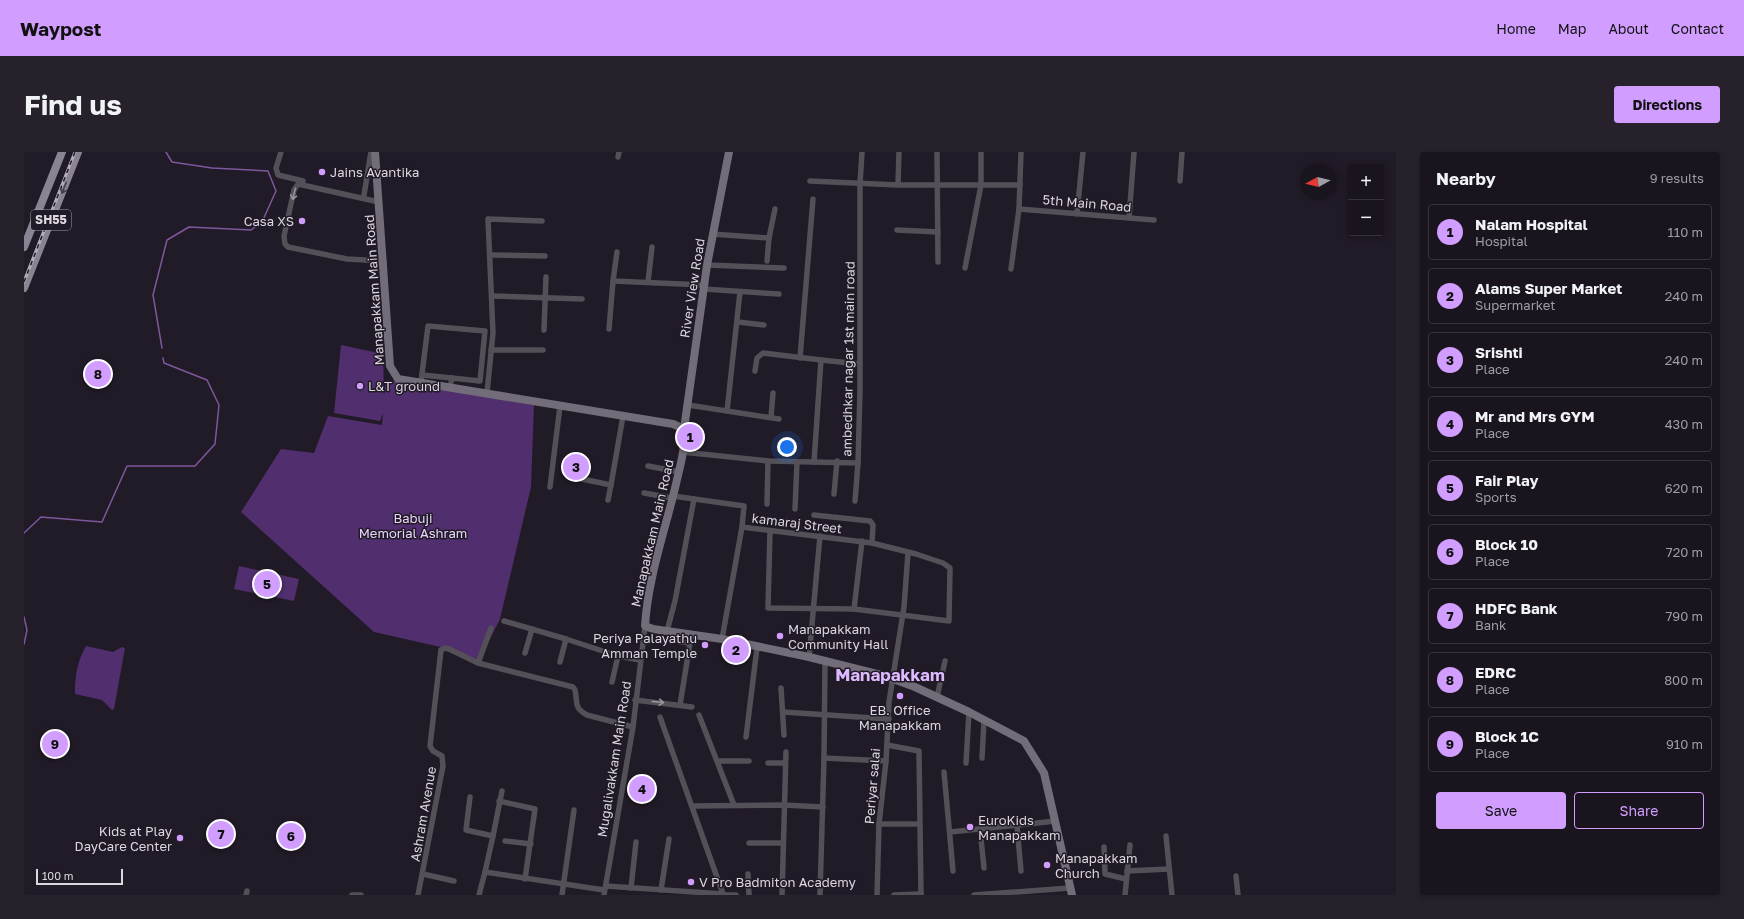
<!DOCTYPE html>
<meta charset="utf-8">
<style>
:root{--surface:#19141d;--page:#26212a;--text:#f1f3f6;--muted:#9f9ea4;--line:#37333b;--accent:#d19dfe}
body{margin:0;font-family:"Golos Text",sans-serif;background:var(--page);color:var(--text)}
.controls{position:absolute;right:12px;top:12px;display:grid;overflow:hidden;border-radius:4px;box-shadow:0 2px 6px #0003}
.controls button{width:36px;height:36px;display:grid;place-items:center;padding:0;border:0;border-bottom:1px solid var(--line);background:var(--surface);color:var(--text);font:20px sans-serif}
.compass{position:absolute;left:1276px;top:12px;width:36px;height:36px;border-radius:50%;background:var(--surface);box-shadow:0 2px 6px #0003;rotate:262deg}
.scale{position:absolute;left:12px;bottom:10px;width:87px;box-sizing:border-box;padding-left:4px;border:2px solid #dbd6df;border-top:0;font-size:11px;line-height:14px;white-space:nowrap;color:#dbd6df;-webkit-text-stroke:3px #211a27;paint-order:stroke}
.you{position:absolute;left:763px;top:295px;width:14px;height:14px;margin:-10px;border:3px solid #fff;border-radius:50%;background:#1a73e8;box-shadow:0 0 0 6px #1a73e833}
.badge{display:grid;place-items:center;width:26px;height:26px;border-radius:50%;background:var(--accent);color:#111;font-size:13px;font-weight:700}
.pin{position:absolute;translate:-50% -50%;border:2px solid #fff;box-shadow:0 1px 4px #0006}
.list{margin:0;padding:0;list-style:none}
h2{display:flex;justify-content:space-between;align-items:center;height:52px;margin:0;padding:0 16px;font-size:17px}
h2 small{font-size:13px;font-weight:400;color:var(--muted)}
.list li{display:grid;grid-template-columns:26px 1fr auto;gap:12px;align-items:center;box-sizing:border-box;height:56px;margin:0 8px 8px;padding:0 8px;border:1px solid var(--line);border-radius:4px}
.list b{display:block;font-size:15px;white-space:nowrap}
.list p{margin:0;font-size:13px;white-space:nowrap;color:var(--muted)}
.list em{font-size:13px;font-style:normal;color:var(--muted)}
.actions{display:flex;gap:8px;padding:12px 16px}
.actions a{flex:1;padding:9px 0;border:1px solid var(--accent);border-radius:4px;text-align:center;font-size:14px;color:var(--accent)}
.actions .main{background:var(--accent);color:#111}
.map{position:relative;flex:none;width:1372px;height:743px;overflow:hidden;border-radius:4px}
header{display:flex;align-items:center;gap:24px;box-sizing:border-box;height:56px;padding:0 20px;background:var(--accent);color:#111}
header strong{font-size:19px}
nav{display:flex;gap:22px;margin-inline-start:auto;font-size:14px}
.intro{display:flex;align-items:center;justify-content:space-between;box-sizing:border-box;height:96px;padding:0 24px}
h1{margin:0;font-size:28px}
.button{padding:10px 18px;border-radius:4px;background:var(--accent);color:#111;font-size:14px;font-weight:700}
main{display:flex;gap:24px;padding:0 24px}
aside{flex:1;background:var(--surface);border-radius:4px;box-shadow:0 2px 6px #0003}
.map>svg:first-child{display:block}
.green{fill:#512e6d}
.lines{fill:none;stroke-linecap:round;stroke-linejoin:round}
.stream{stroke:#7d589d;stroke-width:1.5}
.street{stroke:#545057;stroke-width:5.5}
.secondary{stroke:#726d78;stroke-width:8}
.primary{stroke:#8a8391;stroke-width:8}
.rail-casing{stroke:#b2adb7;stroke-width:3}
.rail{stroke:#211a27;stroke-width:1.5;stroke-dasharray:4.5;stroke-linecap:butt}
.oneway{stroke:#463f4c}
.oneway2{stroke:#98939b}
.poi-dot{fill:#d19dfe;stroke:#211a27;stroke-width:1.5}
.labels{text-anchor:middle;stroke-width:3;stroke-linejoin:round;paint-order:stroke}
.shield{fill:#211a27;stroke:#a39ea8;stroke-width:1}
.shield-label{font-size:12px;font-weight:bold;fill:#dbd6df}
.poi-label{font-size:13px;fill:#dbd6df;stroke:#211a27;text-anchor:start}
.street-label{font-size:13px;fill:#dbd6df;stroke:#211a27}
.park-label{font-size:13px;fill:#e9d5fc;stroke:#211a27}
.district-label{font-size:17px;font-weight:bold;fill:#ddbafe;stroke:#211a27}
</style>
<header>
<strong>Waypost</strong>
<nav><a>Home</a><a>Map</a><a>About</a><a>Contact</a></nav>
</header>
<div class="intro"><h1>Find us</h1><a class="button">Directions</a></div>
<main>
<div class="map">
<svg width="1372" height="743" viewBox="0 0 1372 743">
<rect width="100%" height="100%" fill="#211a27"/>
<g class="green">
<polygon points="317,193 359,202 360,243 362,228 510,253 507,335 476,467 454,511 421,496 350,480 217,360 257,297 290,301 304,264 358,273 359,261 356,269 310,261"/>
<polygon points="215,414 275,427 270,449 210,437"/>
<path d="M62,494L89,500L98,495L101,496L90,557L88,558L78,548L51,542C51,523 53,510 62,494Z"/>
</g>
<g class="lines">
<g class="stream">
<polyline points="138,196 129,143 143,88 165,75 227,78 238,70 252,39 244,19 188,16 148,10 142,0"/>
<polyline points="0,381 17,365 78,370 103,314 171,314 191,292 195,253 183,228 140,211 139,206"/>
<polyline points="0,465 3,478 0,492"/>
</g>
<g class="street">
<polyline points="257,0 252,16 254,23 279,29"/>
<polyline points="913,0 914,110"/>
<polyline points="594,5 595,0"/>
<polyline points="786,29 874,33 996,33"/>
<polyline points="1156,29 1158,0"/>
<polyline points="874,33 875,0"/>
<polyline points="340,43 347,0"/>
<polyline points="355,50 274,32 270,38 260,84 261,92 264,95 323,107 360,109"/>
<polyline points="995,57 1130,68"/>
<polyline points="1053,62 1059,0"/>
<polyline points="1105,66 1110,0"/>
<polyline points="873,78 914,80"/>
<polyline points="688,82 745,86"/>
<polyline points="467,103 521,104"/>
<polyline points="743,109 745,86 751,57"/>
<polyline points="683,113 760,116"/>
<polyline points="941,116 957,33 957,0"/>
<polyline points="987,117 995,57 997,0"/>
<polyline points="589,129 593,100"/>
<polyline points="624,130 628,95"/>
<polyline points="679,137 755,142"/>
<polyline points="468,144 558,147"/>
<polyline points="714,170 740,173"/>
<polyline points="585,177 589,129 680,133"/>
<polyline points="520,178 522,125"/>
<polyline points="467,198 519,198"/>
<polyline points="776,206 789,47"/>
<polyline points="797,208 836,212"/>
<polyline points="731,219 733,206 739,201 797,208 790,310"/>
<polyline points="398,223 428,226"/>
<polyline points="397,230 404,174 461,179 456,229 428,226 426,235"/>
<polyline points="463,241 469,181 464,67 518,69"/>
<polyline points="664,253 755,267"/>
<polyline points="703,259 716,140"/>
<polyline points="747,265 749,241"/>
<polyline points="658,300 744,309 834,311 836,239 836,32 838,0"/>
<polyline points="624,314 655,320"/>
<polyline points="548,325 587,333 599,264"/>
<polyline points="526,335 536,254"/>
<polyline points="620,341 648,346"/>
<polyline points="810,342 813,309"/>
<polyline points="649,344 720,354 718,375 848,391 892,402 919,411 926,416 925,469 830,457 744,456 746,379"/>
<polyline points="584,348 587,333"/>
<polyline points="831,349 834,311"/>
<polyline points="743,352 744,309"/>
<polyline points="771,357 773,310"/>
<polyline points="790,363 846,369 849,373 848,391"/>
<polyline points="830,457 838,389"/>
<polyline points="480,469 542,487 594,504 616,508"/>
<polyline points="643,479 651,449 670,347"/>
<polyline points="698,487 718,375"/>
<polyline points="501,501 508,477"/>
<polyline points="785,505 796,384"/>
<polyline points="536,510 542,487"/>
<polyline points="454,511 467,476"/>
<polyline points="588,530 594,504"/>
<polyline points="757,536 760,583"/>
<polyline points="913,545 921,509"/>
<polyline points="611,548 668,555"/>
<polyline points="656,553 666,491 656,490 658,482"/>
<polyline points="759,560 865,567"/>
<polyline points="675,563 710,653"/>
<polyline points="722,585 733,496"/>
<polyline points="863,593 895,599 897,743"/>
<polyline points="800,606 862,609"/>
<polyline points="958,606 960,569"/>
<polyline points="694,609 725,609"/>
<polyline points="744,611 761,611"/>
<polyline points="942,611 945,560"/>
<polyline points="920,620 929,719"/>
<polyline points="446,645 442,678 469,684 461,720"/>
<polyline points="475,649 511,657 501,727"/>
<polyline points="669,654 760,653 799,655"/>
<polyline points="855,672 895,672"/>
<polyline points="993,674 997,719"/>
<polyline points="956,677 960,716"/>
<polyline points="926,680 1032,669"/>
<polyline points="469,684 478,639"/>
<polyline points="1142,684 1148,743"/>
<polyline points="481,689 507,692"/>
<polyline points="725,691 759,691"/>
<polyline points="1080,695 1081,722 1102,727"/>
<polyline points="1103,719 1145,717"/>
<polyline points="399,722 430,729"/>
<polyline points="724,722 725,743"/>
<polyline points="1212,724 1214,743"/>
<polyline points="582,734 699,742 636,565"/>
<polyline points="607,736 612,690"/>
<polyline points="637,738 645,687"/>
<polyline points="222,743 223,739"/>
<polyline points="328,743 337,743"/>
<path d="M394,743L419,614L418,604L409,599L406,594L417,498L421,496L425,497L454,511L549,535L551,538C554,551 549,555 563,563L609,575"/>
<polyline points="455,743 461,720 580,738"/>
<polyline points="538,743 550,658"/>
<polyline points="580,743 609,575 621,474"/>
<polyline points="700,743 712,743"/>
<polyline points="758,743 762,600"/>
<polyline points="796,743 800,606 801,509"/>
<polyline points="853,743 855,672 862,609 865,550 880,455 884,401"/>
<polyline points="870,743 897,742"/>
<polyline points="950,743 1046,736"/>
<polyline points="1101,743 1106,693"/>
</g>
<g class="secondary">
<polyline points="351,0 366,214 374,227 649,272 660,277"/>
<path d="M705,0L683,113L660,277C662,295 656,314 652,332C641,379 624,425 621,474L629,477L698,487L785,505L861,524L891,535L945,560L1000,589L1020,621L1048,743"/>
</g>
<g class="primary">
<polyline points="0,95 38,0"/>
<polyline points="0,136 54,0"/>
</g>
<defs>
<polyline id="rail" points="0,130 51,0"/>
</defs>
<use href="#rail" class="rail-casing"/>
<use href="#rail" class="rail"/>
</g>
<defs><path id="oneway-shaft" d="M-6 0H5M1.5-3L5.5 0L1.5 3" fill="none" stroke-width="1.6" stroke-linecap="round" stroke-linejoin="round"/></defs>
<use class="oneway" href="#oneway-shaft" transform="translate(40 36) rotate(112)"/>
<g class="oneway2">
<use href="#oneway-shaft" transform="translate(270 42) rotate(104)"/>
<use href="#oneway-shaft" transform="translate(634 550) rotate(6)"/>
</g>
<g class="poi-dot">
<circle cx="298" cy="20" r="4"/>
<circle cx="278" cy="69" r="4"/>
<circle cx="336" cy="234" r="4"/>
<circle cx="756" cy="484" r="4"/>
<circle cx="681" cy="493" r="4"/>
<circle cx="876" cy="544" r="4"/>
<circle cx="946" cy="675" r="4"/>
<circle cx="156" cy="686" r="4"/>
<circle cx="1023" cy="713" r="4"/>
<circle cx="667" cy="730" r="4"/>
</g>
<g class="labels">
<rect class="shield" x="7" y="58" width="40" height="20" rx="3"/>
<g class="shield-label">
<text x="27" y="72">SH55</text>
</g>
<g class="poi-label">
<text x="306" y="25">Jains Avantika</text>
<text x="270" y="74" text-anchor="end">Casa XS</text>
<text x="344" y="239">L&amp;T ground</text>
<text x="764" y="482">Manapakkam<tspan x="764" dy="15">Community Hall</tspan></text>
<text x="673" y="491" text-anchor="end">Periya Palayathu<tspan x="673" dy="15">Amman Temple</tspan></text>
<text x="876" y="563" text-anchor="middle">EB. Office<tspan x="876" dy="15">Manapakkam</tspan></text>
<text x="954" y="673">EuroKids<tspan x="954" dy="15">Manapakkam</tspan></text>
<text x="148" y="684" text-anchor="end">Kids at Play<tspan x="148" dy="15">DayCare Center</tspan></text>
<text x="1031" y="711">Manapakkam<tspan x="1031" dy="15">Church</tspan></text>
<text x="675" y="735">V Pro Badmiton Academy</text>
</g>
<g class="street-label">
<text transform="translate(1063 51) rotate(5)" y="5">5th Main Road</text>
<text transform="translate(668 136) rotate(-81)" y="5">River View Road</text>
<text transform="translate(350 138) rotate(-94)" y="5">Manapakkam Main Road</text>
<text transform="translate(824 207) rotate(-89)" y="5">ambedhkar nagar 1st main road</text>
<text transform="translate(773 371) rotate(7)" y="5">kamaraj Street</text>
<text transform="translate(628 381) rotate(-77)" y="5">Manapakkam Main Road</text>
<text transform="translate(590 607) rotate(-81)" y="5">Mugalivakkam Main Road</text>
<text transform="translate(848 634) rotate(-85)" y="5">Periyar salai</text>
<text transform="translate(399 662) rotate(-80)" y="5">Ashram Avenue</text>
</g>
<g class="park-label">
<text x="389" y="371">Babuji<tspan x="389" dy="15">Memorial Ashram</tspan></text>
</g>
<g class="district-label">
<text x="866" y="529">Manapakkam</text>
</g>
</g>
</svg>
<div class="controls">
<button>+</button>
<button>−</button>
</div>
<svg class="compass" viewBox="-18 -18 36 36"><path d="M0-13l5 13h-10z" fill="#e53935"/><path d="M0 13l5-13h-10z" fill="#9f9ea4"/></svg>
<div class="scale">100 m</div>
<div class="you"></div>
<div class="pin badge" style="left:666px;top:285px">1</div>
<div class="pin badge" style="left:712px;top:498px">2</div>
<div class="pin badge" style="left:552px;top:315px">3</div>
<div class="pin badge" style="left:618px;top:637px">4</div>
<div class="pin badge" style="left:243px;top:432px">5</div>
<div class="pin badge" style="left:267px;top:684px">6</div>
<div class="pin badge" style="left:197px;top:682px">7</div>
<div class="pin badge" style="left:74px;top:222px">8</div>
<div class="pin badge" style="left:31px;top:592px">9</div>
</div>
<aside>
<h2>Nearby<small>9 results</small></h2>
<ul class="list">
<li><span class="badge">1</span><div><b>Nalam Hospital</b><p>Hospital</p></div><em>110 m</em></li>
<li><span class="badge">2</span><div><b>Alams Super Market</b><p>Supermarket</p></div><em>240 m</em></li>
<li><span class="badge">3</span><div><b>Srishti</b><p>Place</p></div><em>240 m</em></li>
<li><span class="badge">4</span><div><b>Mr and Mrs GYM</b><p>Place</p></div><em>430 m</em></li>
<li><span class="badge">5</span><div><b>Fair Play</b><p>Sports</p></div><em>620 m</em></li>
<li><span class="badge">6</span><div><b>Block 10</b><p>Place</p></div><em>720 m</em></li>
<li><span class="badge">7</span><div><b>HDFC Bank</b><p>Bank</p></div><em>790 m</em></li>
<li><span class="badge">8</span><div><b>EDRC</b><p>Place</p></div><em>800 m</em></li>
<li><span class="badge">9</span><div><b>Block 1C</b><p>Place</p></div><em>910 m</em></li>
</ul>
<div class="actions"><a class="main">Save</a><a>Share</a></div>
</aside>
</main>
